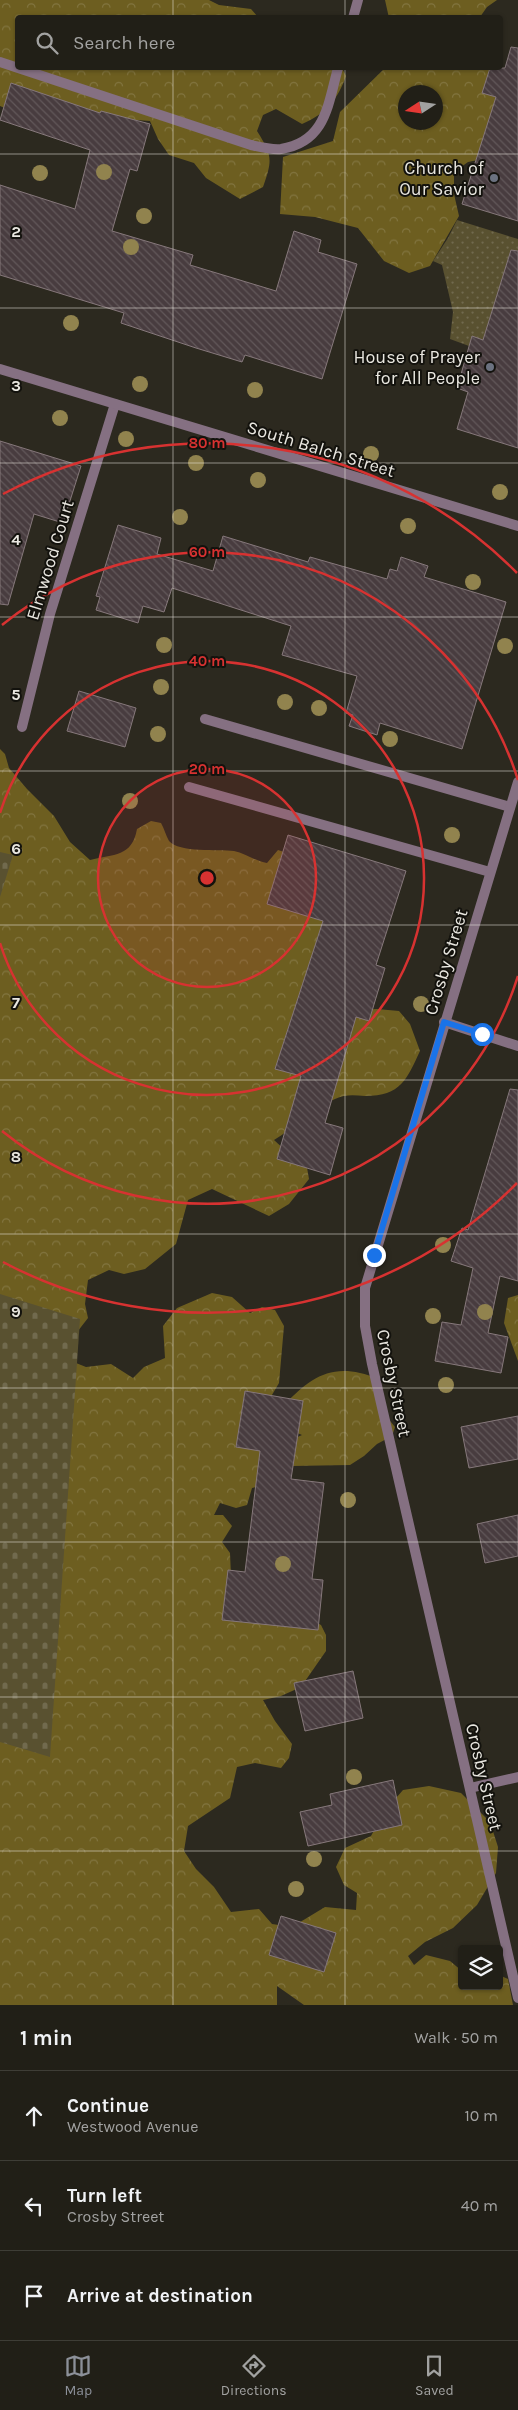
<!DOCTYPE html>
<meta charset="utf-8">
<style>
:root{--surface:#211f17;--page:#292720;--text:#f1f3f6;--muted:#a2a2a1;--line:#3e3d36;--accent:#8c9099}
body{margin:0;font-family:Karla,sans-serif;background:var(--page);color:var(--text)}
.controls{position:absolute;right:15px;bottom:15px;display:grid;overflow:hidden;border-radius:5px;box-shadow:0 1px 4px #0004}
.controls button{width:45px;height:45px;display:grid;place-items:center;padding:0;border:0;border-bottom:1px solid var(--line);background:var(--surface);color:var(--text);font:25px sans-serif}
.compass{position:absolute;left:398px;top:85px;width:45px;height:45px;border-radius:50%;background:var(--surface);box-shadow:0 1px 4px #0004;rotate:258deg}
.stop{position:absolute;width:15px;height:15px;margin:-11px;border:4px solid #1a73e8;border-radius:50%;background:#fff}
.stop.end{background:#1a73e8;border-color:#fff;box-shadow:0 1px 5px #0008}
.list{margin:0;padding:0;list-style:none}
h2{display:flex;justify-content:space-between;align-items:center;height:65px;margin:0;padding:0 20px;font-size:21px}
h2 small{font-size:16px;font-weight:400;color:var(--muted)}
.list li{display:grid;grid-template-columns:32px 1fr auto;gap:15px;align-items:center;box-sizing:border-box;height:90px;padding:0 20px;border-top:1px solid var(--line)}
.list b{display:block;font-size:19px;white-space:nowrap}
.list p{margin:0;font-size:16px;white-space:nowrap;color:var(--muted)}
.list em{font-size:16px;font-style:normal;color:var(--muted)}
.icon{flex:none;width:28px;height:28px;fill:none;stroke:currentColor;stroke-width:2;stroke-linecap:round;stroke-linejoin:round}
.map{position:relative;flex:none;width:518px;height:2005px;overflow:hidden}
.search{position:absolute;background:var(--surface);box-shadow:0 1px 4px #0004;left:15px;right:15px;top:15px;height:55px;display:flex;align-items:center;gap:12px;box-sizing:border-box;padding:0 18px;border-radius:5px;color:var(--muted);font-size:19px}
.sheet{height:335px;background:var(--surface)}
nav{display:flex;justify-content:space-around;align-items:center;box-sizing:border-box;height:70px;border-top:1px solid var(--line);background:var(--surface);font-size:14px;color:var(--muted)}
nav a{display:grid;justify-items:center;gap:2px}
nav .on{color:var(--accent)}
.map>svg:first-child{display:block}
.grass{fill:url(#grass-dots)}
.forest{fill:url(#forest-crowns);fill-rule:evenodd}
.cemetery{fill:url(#cemetery-stones)}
.building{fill:url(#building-back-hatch);stroke:#86787b}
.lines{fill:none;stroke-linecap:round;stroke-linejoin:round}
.service{stroke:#857082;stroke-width:10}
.minor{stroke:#857082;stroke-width:10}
.tertiary{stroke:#857082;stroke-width:10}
.tree{fill:#91834e}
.route{stroke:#1a73e8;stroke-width:6}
.grid{fill:none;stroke:#e9e7e0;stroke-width:1;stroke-opacity:0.55}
.ring{fill:none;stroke:#d73231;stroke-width:2.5}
.worship-dot{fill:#6b7280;stroke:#13120d;stroke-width:2}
.labels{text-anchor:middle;stroke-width:4;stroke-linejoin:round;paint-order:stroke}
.poi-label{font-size:18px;fill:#e9e7e0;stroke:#13120d;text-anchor:end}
.street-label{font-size:18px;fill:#e9e7e0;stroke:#13120d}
.grid-label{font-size:16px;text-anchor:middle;font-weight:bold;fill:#e9e7e0;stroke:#13120d;stroke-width:4;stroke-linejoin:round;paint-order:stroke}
.centre{fill:#d73231;stroke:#13120d;stroke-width:2.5}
.ring-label{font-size:15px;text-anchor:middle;font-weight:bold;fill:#d73231;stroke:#13120d;stroke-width:4;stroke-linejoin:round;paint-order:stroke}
</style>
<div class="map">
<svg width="518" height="2005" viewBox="0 0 518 2005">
<defs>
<pattern id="grass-dots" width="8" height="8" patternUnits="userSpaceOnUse" patternTransform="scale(1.25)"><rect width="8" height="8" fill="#595130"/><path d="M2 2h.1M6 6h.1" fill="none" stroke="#716a4e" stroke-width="1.8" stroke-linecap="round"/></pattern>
<pattern id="forest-crowns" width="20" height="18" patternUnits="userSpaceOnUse" patternTransform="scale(1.25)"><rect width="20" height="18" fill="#6d5e20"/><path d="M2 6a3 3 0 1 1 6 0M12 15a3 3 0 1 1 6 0" fill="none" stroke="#827540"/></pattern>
<pattern id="cemetery-stones" width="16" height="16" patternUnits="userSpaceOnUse" patternTransform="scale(1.25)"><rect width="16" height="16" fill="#595130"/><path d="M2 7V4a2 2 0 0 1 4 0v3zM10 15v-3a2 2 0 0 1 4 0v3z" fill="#716a4e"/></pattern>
<pattern id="building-back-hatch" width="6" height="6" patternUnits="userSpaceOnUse" patternTransform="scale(1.25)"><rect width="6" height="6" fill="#483c3f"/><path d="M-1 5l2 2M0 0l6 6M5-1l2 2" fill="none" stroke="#62585a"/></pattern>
</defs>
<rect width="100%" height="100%" fill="#2c291f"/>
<polygon class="grass" points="457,220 518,239 518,302 483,340 472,337 469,346 450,339 453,312 442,265 433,261 448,238"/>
<g class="forest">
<path d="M0,0H209L219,5L251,9L258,17L18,18V68H342L346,76C338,99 326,114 302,124L276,109L263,115L257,131C272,155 273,159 263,187L240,199L206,178L194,163L169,155L158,139L150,121L12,111L0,106Z"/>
<polygon points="385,0 497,0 487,7 480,17 389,18"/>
<path d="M385,68H490L497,83L509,90L488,158L468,162L454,172V194L459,216L430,266L409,273L384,261L358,228L315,217L280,214L283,157L333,141L340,112ZM406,92H436V122H406Z"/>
<path d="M0,749L5,754L9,768L27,789L54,816L70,842L90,860C114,854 132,857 137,829L151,821L161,823C164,828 166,836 169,841C179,853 218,849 234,851C245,853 255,861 267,863L278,850L290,854L313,881L357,1010L377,1009L399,1011L410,1024L420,1051C407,1079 401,1096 365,1096C354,1095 345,1094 335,1099C313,1108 294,1128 274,1140L287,1152L306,1162L309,1179L289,1204L269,1216L212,1189L188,1200L176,1244L145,1269L124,1274L109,1270L88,1280L85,1304L88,1318L74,1336L71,1361L86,1367L111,1364L133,1378L144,1367L165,1358L163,1326L177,1308L212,1293L232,1297L250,1313L262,1307L275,1310L284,1326L279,1383L269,1400L291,1440L302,1435L286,1428L281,1408C313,1375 333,1361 379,1379L377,1405L395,1427L392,1436L377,1444L364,1456L350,1465L292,1466L270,1484L252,1488L247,1505L236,1508L220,1503L214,1515H223L232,1526L222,1542L230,1553L231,1576L321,1625L326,1635V1651L301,1687L281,1696L263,1700L275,1721L292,1744L289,1758L281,1768L255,1763L237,1767L230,1798L188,1826L184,1851L196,1869L214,1887L231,1912L259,1909L272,1924L292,1927L325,1907L356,1910L357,1893L344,1885L336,1867L345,1848L371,1836L384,1812L403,1790L429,1786L461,1793L490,1822L498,1847L496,1873L477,1905L453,1928L425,1942L408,1956L414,1965L426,1955L450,1961L462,1971V1986H499V1975L508,1979L513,2005H304L277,1986V2005H0Z"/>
<polygon points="518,1295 518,1361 504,1323 508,1298"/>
</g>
<g class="cemetery">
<polygon points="0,852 13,855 0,897"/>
<polygon points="0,1294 80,1319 50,1757 0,1742"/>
</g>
<g class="building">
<polygon points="511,47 518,48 518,221 462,204 496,97 482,93 490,68 505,68"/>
<polygon points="11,83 100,113 101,111 150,124 137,171 130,169 112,231 193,255 190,265 276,291 294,231 321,240 318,252 357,264 322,379 245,355 242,362 196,348 121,323 124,313 0,275 0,185 75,209 90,150 0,120"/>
<polygon points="511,250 518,251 518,448 457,429 468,392 457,388 472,336 483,340"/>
<polygon points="0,441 81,466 63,523 34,514 8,605 0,604"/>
<polygon points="118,525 161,538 157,554 213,571 223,536 308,562 310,557 387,579 390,569 397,571 401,557 428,566 424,577 506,602 462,749 380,723 377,735 349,726 353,715 346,713 357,676 282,655 291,626 172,588 164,612 143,606 138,623 96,610 100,597 96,596"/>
<polygon points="79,691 136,708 125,747 67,731"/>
<polygon points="288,835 406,871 376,965 385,968 369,1021 356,1017 325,1123 343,1128 330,1175 277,1159 301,1076 275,1069 323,921 267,904"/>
<polygon points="510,1089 518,1090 518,1281 500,1276 488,1333 508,1337 501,1373 435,1361 442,1322 461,1325 473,1268 451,1261 462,1228 468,1230"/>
<polygon points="245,1391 303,1401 291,1479 324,1483 312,1579 323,1580 318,1630 222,1620 228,1570 245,1572 260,1451 236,1447"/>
<polygon points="518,1416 518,1459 469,1468 461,1427"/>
<polygon points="518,1515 518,1556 485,1563 477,1524"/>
<polygon points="353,1671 363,1718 305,1731 294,1683"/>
<polygon points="393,1780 402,1825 308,1846 300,1812 332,1805 330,1794"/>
<polygon points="281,1916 336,1933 324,1972 269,1955"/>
</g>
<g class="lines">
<g class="service">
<polyline points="353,18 358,0"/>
<path d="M0,62L251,145C260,147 272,150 281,149C326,142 328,104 338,68"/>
<polyline points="205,719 510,807"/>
<polyline points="22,727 50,614 115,404"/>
<polyline points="189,787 490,872"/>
</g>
<g class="minor">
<polyline points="0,369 518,526"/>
<polyline points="444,1022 518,1046"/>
<polyline points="470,1788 518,1777"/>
</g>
<polyline class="tertiary" points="518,782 365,1288 365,1326 372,1364 518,1998"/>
</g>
<g class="tree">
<circle cx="104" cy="172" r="8"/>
<circle cx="40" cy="173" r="8"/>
<circle cx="144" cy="216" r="8"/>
<circle cx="131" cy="247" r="8"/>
<circle cx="71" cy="323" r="8"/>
<circle cx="140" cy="384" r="8"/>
<circle cx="255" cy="390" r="8"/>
<circle cx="60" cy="418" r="8"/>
<circle cx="126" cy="439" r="8"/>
<circle cx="371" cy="454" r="8"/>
<circle cx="196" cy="463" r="8"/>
<circle cx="258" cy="480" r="8"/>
<circle cx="500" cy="492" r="8"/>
<circle cx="180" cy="517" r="8"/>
<circle cx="408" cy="526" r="8"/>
<circle cx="473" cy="582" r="8"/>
<circle cx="164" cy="645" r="8"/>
<circle cx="505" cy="646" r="8"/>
<circle cx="161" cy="687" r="8"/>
<circle cx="285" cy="702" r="8"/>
<circle cx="319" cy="708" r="8"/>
<circle cx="158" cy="734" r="8"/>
<circle cx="390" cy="739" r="8"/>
<circle cx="130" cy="801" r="8"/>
<circle cx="452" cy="835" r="8"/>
<circle cx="421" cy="1004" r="8"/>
<circle cx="443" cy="1245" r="8"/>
<circle cx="485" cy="1312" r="8"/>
<circle cx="433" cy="1316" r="8"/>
<circle cx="446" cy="1385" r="8"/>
<circle cx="348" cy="1500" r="8"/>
<circle cx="283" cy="1564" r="8"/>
<circle cx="354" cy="1777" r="8"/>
<circle cx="314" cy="1859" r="8"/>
<circle cx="296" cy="1889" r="8"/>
</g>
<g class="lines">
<polyline class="route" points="374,1255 444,1022 482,1034"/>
</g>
<path class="grid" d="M173,0V18M345,0V18M173,68V2005M345,68V2005M0,154H518M0,308H518M0,463H518M0,617H518M0,771H518M0,925H518M0,1080H518M0,1234H518M0,1388H518M0,1542H518M0,1697H518M0,1851H518"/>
<circle cx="207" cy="878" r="109" fill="#d73231" fill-opacity=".12"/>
<g class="ring">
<circle cx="207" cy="878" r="109"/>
<path d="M0 813A217 217 0 1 1 0 943"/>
<path d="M518 976A326 326 0 0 1 2 1131M2 625A326 326 0 0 1 518 780"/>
<path d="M517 1183A435 435 0 0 1 3 1262M3 494A435 435 0 0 1 517 573"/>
</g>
<g class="worship-dot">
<circle cx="494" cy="178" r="5"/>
<circle cx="490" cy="367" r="5"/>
</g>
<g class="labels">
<g class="poi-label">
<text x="484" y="174">Church of<tspan x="484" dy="21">Our Savior</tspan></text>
<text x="480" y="363">House of Prayer<tspan x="480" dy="21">for All People</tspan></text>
</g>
<g class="street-label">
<text transform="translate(321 449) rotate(17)" y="6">South Balch Street</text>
<text transform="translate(50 560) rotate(-73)" y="6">Elmwood Court</text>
<text transform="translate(446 962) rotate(-73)" y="6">Crosby Street</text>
<text transform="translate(394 1383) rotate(78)" y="6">Crosby Street</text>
<text transform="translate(484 1777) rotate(77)" y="6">Crosby Street</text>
</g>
</g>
<g class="grid-label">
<text x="16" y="237">2</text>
<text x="16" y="391">3</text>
<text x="16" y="545">4</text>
<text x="16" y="700">5</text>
<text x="16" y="854">6</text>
<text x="16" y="1008">7</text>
<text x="16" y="1162">8</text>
<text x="16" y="1317">9</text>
</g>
<circle cx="207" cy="878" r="8" class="centre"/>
<g class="ring-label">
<text x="207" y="448">80 m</text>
<text x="207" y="557">60 m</text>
<text x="207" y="666">40 m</text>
<text x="207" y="774">20 m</text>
</g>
</svg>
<div class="controls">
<button><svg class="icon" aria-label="layers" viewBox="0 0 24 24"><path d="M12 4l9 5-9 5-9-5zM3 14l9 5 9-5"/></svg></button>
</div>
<svg class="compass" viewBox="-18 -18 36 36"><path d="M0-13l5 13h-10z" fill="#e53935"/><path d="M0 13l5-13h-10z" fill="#a2a2a1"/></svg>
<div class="stop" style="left:482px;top:1034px"></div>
<div class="stop end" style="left:374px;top:1255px"></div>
<div class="search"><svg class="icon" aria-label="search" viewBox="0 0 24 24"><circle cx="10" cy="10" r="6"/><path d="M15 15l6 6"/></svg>Search here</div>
</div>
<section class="sheet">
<h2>1 min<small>Walk · 50 m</small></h2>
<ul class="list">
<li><svg class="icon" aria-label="ahead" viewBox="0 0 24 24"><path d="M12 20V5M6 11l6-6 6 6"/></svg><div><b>Continue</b><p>Westwood Avenue</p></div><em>10 m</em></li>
<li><svg class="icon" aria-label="left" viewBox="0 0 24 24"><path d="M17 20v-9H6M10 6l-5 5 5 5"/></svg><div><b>Turn left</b><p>Crosby Street</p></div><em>40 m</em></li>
<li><svg class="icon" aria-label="arrive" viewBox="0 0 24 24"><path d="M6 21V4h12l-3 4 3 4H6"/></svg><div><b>Arrive at destination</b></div></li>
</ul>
</section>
<nav>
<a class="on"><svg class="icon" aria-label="map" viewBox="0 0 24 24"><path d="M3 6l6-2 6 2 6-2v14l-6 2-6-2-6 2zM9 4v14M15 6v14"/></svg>Map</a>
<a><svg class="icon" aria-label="directions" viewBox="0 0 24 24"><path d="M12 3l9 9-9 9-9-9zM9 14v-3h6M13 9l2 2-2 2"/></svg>Directions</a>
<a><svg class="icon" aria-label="saved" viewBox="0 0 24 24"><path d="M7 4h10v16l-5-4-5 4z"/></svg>Saved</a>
</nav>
